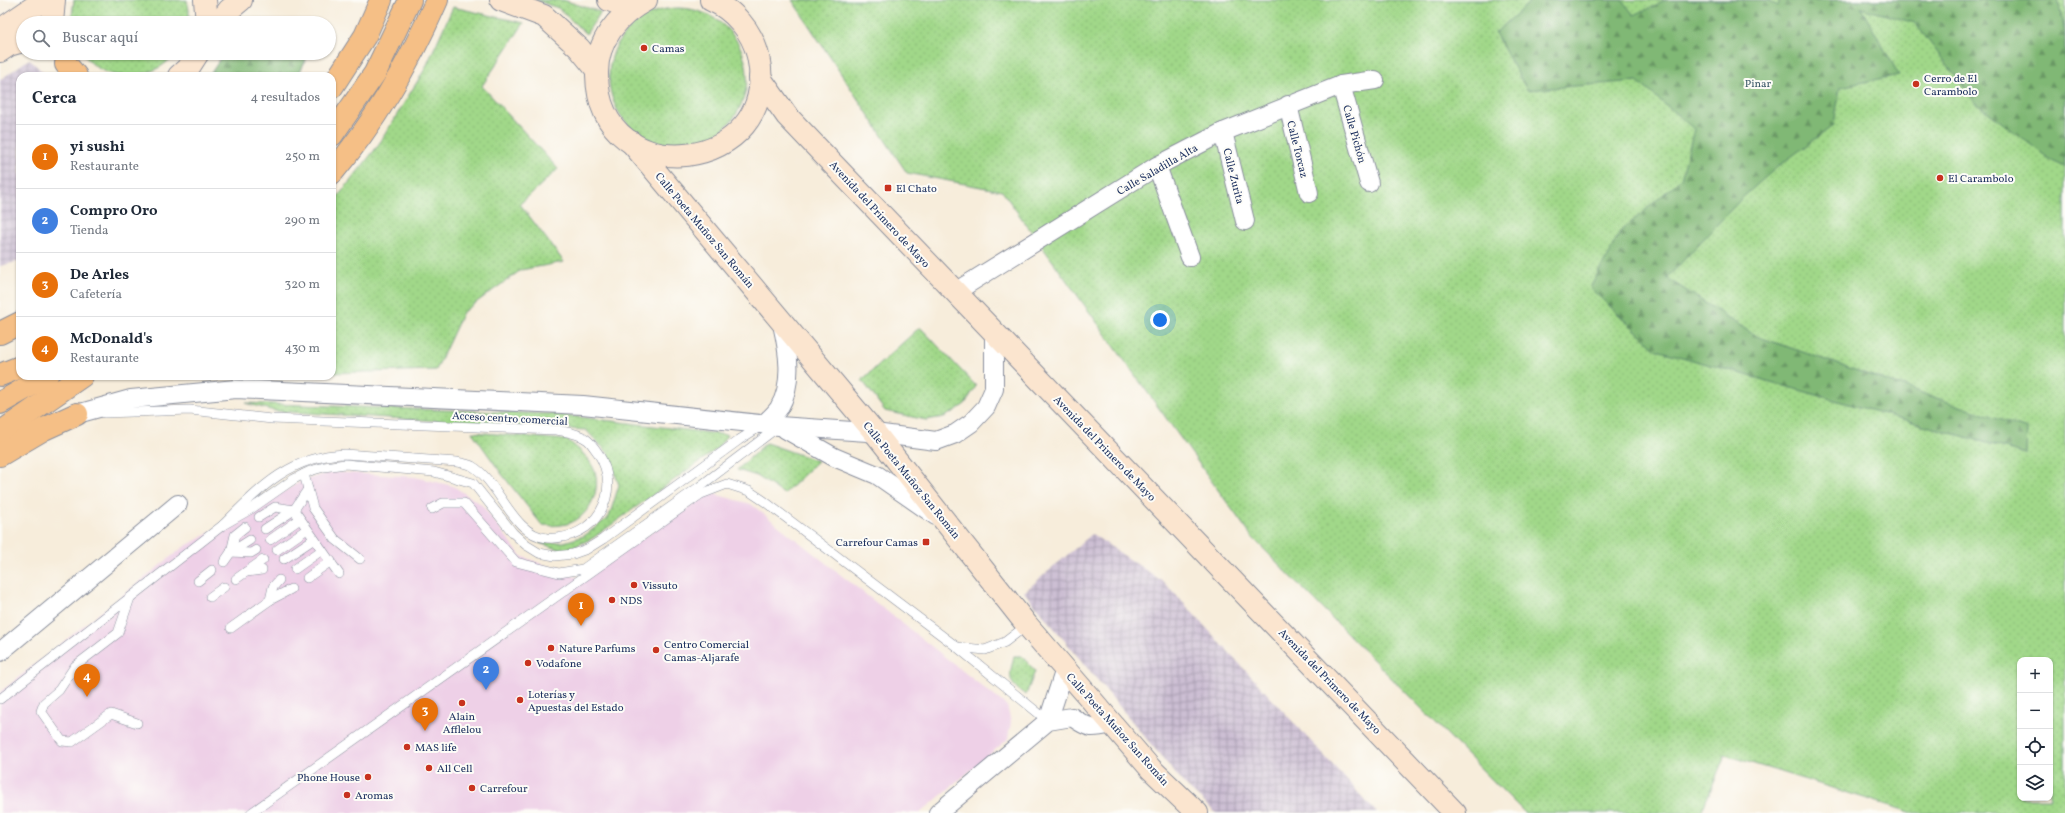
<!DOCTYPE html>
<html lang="es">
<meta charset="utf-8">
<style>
:root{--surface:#fff;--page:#f2f2f3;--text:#1f2937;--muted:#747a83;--line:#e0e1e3;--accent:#c8321e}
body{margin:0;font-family:Vollkorn,serif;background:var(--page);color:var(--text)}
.controls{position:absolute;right:12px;bottom:12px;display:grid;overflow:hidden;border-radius:8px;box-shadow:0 1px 3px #0004}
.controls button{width:36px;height:36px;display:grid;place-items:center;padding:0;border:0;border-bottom:1px solid var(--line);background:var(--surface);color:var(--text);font:20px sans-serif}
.you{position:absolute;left:1160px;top:320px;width:14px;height:14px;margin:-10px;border:3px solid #fff;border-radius:50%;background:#1a73e8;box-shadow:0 0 0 6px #1a73e833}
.badge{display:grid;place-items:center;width:26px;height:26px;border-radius:50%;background:var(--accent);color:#fff;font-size:13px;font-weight:700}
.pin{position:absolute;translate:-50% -33px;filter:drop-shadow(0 1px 2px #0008)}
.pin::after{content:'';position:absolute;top:21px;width:14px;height:12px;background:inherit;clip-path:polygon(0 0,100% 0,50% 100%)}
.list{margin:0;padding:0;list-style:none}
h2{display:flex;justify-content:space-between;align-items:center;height:52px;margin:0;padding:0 16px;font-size:17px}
h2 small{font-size:13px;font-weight:400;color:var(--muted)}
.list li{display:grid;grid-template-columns:26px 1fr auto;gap:12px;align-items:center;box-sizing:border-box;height:64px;padding:0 16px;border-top:1px solid var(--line)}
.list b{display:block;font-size:15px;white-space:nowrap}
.list p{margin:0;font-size:13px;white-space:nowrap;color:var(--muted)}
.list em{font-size:13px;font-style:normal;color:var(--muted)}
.icon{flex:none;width:22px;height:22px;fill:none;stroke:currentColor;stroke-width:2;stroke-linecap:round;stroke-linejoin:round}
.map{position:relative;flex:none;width:2065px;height:813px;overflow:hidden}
.search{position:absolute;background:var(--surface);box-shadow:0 1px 3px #0004;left:16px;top:16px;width:320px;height:44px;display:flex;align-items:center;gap:10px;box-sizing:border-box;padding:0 14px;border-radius:22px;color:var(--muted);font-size:15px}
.panel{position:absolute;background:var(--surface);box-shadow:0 1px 3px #0004;left:16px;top:72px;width:320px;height:308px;border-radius:12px}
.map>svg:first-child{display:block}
.built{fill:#eed0e7}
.industrial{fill:url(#industrial-grid)}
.grass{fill:url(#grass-dots);stroke:#5e8474;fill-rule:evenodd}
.forest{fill:url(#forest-firs);stroke:#4e746a}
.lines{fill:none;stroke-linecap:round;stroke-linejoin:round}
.lane-casing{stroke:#898e9c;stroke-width:10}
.street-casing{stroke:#898e9c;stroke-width:20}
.secondary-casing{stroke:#898e9c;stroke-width:24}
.highway-casing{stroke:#898e9c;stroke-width:24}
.lane{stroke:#fff;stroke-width:9}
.street{stroke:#fff;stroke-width:18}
.secondary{stroke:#fbe5cf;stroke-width:22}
.highway{stroke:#f5bf86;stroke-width:22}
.poi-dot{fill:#c8321e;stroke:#fdfcf7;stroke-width:1.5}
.labels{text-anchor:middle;stroke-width:4;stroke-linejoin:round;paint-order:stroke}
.poi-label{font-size:11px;fill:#1b2f5e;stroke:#fdfcf7;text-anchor:start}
.park-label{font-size:11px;fill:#3c5969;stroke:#fdfcf7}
.street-label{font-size:11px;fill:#1b2f5e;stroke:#fdfcf7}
</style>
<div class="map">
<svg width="2065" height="813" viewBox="0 0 2065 813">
<defs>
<pattern id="industrial-grid" width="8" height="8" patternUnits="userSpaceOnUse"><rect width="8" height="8" fill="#ccbed3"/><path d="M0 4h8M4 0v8" fill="none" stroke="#a59bae"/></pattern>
<pattern id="grass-dots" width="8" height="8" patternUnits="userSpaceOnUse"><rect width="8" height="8" fill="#a1d889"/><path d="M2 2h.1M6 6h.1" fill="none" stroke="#8aba79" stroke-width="1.8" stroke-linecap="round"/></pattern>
<pattern id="forest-firs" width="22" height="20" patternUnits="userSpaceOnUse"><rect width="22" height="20" fill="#80b875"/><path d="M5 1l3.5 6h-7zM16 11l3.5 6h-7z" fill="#689663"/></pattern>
</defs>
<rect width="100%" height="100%" fill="#fdfcf7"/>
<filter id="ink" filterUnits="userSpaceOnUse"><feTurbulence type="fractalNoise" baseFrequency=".025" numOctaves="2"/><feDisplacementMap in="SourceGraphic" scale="8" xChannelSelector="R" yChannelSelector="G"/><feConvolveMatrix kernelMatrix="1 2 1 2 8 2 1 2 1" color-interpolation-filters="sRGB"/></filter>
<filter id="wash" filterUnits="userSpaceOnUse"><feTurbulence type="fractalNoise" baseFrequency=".012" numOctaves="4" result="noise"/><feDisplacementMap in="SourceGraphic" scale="16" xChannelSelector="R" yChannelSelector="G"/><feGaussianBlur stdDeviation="0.9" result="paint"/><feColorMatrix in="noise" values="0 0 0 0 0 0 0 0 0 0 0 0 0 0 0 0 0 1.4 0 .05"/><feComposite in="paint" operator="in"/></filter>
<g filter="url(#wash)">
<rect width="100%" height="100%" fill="#f7eddb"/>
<polygon class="built" points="332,472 415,477 453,486 481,504 521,556 581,579 710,493 751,504 1007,706 1011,722 1008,739 920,813 0,813 0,692 182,548 302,481"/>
<g class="industrial">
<polygon points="29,59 47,76 20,76 20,261 0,266 0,80"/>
<polygon points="1092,534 1165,583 1377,813 1216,813 1185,785 1024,592"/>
</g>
<g class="grass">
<polygon points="74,0 187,0 189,10 189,23 71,23"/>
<polygon points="535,0 563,0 601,12 586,34 558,8"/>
<path d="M792,0H2065V813H1913L1725,755L1701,813H1525L1252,537L1002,191L907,173ZM2020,660H2050V798H2020Z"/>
<polygon points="453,7 524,23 482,86 558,169 520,204 564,262 521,270 463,312 436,370 332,373 332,204 377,147 425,69"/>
<circle cx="678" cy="77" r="69"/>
<path d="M83,53H176C154,81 104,86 83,53Z"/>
<polygon points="920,327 976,386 965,404 955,411 944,417 926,420 885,411 862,380"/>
<polygon points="245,403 555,414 727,435 717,449 593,538 565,551 539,543 564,542 584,536 609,517 619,485 608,453 586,430 275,411"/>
<path d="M472,432L567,440C578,448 590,458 595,472C601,491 589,516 570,523C561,526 552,526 542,525L501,473Z"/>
<polygon points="766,443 818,461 784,494 757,476 737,470"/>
<path d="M1014,656H1022L1035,671L1026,695C1007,683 1009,677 1014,656Z"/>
</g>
<g class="forest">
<polygon points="1532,0 1622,0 1634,15 1667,0 1767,0 1778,6 1780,0 2058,0 2065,32 2065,167 2052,161 1975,102 1915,23 1861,8 1899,75 1840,87 1834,125 1776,168 1742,198 1667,278 1756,336 2027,429 2026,454 1657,350 1590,288 1620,232 1681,179 1694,129 1637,81 1527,90 1495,33"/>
<polygon points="224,53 309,53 298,76 209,76"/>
</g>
</g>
<g filter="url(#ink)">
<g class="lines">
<defs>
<g id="lane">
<path d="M104,413L190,410L272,419L557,430C567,432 578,433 586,439C591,442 594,448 598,453C624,493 595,541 547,538C512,535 500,482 472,466C468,464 462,463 457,462L345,454C290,456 260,488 223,525"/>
<polyline points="304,474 313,508 335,539 360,559"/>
<polyline points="432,509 443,503 464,503 516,562 559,573 583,569 699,487 778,427"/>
<polyline points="259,517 275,507 294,510 339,574"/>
<polyline points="265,529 294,510 308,489"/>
<polyline points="270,540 300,519"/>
<polyline points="277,550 307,529"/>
<polyline points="231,552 251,553 256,550"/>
<polyline points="231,552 250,540"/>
<polyline points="284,559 314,539"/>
<polyline points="224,562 231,552 235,535 245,527"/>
<polyline points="295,569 322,550"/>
<polyline points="246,572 262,570"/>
<polyline points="307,578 331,561"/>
<polyline points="236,579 263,560"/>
<polyline points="198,581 212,570"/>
<polyline points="210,597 224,587"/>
<polyline points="130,598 118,633 75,666 59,690 44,703 41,711 62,741 72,742 111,714 137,723"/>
<polyline points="270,600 291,589"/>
<polyline points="231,628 270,600 273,587 279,580"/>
<polyline points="957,647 985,650 1005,642 1027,625"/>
<polyline points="0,699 223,525 251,509 294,479 310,471 324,467 345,464 434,472 473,483 513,533 526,545 539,553 555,556 573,554 587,549 603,539 739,440 761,426"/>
<polyline points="251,813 701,494 727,484 749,491 764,501 957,647 1048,721"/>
</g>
<g id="street">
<polyline points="1341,85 1369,183"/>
<polyline points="1288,105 1309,193"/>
<polyline points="1223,132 1245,221"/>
<polyline points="1157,166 1190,257"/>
<polyline points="955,292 1157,166 1223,132 1341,85 1375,80"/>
<polyline points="77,414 131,399 236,389 583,405 779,426 867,432 936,441 955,434 971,423 986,407 994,389 994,333"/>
<path d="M764,424C769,419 775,414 779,408C794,383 788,350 782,324"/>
<polyline points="785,429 834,457 877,475 936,516"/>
<polyline points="0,652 178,504"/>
<polyline points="1048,721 1065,669"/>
<path d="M938,813L1048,721L1072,717C1089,729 1091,729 1111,724"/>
</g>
<g id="secondary">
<polyline points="205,0 207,23"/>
<polyline points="501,0 544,16 579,48 597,70"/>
<polyline points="609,0 632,8"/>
<path d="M646,0C618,15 596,41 597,75C599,196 784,173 758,56C752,31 734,10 711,0"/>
<polyline points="52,23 54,0"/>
<polyline points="219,23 229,10 241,0"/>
<polyline points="0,30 44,0"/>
<polyline points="0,51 9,45 23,41"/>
<polyline points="179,76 189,67 198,53"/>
<polyline points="760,78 787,116 828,159 1455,813"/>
<polyline points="631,142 876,434 1027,625 1151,769 1197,813"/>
</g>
<g id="highway">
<polyline points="66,64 76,76"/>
<polyline points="332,87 365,36 381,0"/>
<polyline points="332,135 375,73 410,0"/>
<path d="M332,173C376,121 410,62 437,0"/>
<polyline points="0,333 20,323"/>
<polyline points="0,375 20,367"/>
<polyline points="0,403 47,376"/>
<polyline points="0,433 82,376"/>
<polyline points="0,455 44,429 77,414"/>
</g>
</defs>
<use href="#lane" class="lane-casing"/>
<use href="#street" class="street-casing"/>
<use href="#secondary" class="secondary-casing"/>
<use href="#highway" class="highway-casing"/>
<use href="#lane" class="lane"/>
<use href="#street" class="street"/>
<use href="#secondary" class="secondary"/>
<use href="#highway" class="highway"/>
</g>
</g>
<g class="poi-dot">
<circle cx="644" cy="48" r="4"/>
<circle cx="1916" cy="84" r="4"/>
<circle cx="1940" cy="178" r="4"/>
<rect x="884" y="184" width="8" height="8" rx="2"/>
<rect x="922" y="538" width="8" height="8" rx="2"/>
<circle cx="634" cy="585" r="4"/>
<circle cx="612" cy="600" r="4"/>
<circle cx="551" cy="648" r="4"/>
<circle cx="656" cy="650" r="4"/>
<circle cx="528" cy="663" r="4"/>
<circle cx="520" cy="700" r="4"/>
<circle cx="462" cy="703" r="4"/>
<circle cx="407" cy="747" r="4"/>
<circle cx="429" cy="768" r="4"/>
<circle cx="368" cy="777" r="4"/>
<circle cx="472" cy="788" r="4"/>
<circle cx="347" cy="795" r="4"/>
</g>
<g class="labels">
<g class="poi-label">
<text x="652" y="52">Camas</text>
<text x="1924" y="82">Cerro de El<tspan x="1924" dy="13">Carambolo</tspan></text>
<text x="1948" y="182">El Carambolo</text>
<text x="896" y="192">El Chato</text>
<text x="918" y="546" text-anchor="end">Carrefour Camas</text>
<text x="642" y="589">Vissuto</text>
<text x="620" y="604">NDS</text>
<text x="664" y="648">Centro Comercial<tspan x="664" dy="13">Camas-Aljarafe</tspan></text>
<text x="559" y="652">Nature Parfums</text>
<text x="536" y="667">Vodafone</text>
<text x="528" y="698">Loterías y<tspan x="528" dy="13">Apuestas del Estado</tspan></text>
<text x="462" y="720" text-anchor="middle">Alain<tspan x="462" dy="13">Afflelou</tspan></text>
<text x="415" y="751">MAS life</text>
<text x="437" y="772">All Cell</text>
<text x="360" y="781" text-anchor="end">Phone House</text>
<text x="480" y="792">Carrefour</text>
<text x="355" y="799">Aromas</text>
</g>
<g class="park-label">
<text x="1758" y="87">Pinar</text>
</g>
<g class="street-label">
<text transform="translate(1355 134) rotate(74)" y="4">Calle Pichón</text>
<text transform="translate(1298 149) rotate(76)" y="4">Calle Torcaz</text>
<text transform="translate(1157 169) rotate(-30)" y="4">Calle Saladilla Alta</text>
<text transform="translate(1234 176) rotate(76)" y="4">Calle Zurita</text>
<text transform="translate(880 214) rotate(47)" y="4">Avenida del Primero de Mayo</text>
<text transform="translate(705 230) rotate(50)" y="4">Calle Poeta Muñoz San Román</text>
<text transform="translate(510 418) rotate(3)" y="4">Acceso centro comercial</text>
<text transform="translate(1105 448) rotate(46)" y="4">Avenida del Primero de Mayo</text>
<text transform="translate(912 480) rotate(51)" y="4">Calle Poeta Muñoz San Román</text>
<text transform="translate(1330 681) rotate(46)" y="4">Avenida del Primero de Mayo</text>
<text transform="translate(1118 729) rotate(48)" y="4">Calle Poeta Muñoz San Román</text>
</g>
</g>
</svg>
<div class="controls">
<button>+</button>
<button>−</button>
<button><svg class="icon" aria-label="locate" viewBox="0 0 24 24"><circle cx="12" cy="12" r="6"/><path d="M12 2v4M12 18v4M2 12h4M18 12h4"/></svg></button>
<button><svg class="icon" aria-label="layers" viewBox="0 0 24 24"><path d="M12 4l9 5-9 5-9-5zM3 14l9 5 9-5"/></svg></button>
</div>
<div class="you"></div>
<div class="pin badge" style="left:581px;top:626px;background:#e8710a">1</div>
<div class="pin badge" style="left:486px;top:690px;background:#3f7fe0">2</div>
<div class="pin badge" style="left:425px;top:731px;background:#e8710a">3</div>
<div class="pin badge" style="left:87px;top:697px;background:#e8710a">4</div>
<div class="search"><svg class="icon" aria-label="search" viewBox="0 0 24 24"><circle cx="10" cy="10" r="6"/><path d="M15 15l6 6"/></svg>Buscar aquí</div>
<section class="panel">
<h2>Cerca<small>4 resultados</small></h2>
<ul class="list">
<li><span class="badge" style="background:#e8710a">1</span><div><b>yi sushi</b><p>Restaurante</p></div><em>250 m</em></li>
<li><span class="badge" style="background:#3f7fe0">2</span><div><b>Compro Oro</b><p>Tienda</p></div><em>290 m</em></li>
<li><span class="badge" style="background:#e8710a">3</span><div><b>De Arles</b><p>Cafetería</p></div><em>320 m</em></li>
<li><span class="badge" style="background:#e8710a">4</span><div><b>McDonald's</b><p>Restaurante</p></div><em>430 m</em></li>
</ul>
</section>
</div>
